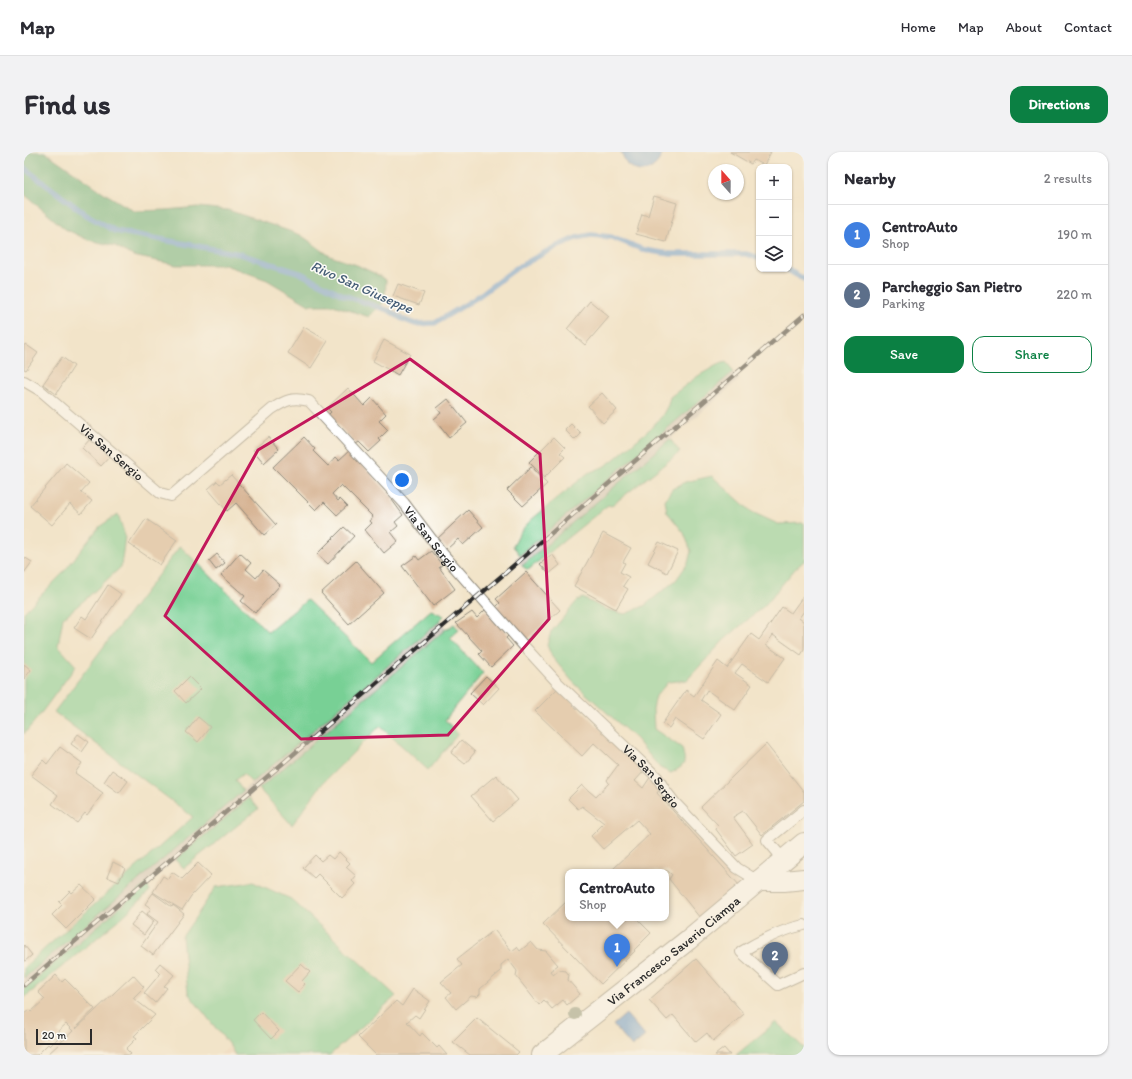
<!DOCTYPE html>
<meta charset="utf-8">
<style>
:root{--surface:#fff;--page:#f2f2f3;--text:#2b2b33;--muted:#7c7c81;--line:#e1e1e2;--accent:#0b8043}
body{margin:0;font-family:Itim,sans-serif;background:var(--page);color:var(--text)}
.controls{position:absolute;right:12px;top:12px;display:grid;overflow:hidden;border-radius:8px;box-shadow:0 1px 3px #0004}
.controls button{width:36px;height:36px;display:grid;place-items:center;padding:0;border:0;border-bottom:1px solid var(--line);background:var(--surface);color:var(--text);font:20px sans-serif}
.compass{position:absolute;left:684px;top:12px;width:36px;height:36px;border-radius:50%;background:var(--surface);box-shadow:0 1px 3px #0004;rotate:339deg}
.scale{position:absolute;left:12px;bottom:10px;width:56px;box-sizing:border-box;padding-left:4px;border:2px solid #2b2b2b;border-top:0;font-size:11px;line-height:14px;white-space:nowrap;color:#2b2b2b;-webkit-text-stroke:3px #fdfcf7;paint-order:stroke}
.you{position:absolute;left:378px;top:328px;width:14px;height:14px;margin:-10px;border:3px solid #fff;border-radius:50%;background:#1a73e8;box-shadow:0 0 0 6px #1a73e833}
.badge{display:grid;place-items:center;width:26px;height:26px;border-radius:50%;background:var(--accent);color:#fff;font-size:13px;font-weight:700}
.pin{position:absolute;translate:-50% -33px;filter:drop-shadow(0 1px 2px #0008)}
.pin::after{content:'';position:absolute;top:21px;width:14px;height:12px;background:inherit;clip-path:polygon(0 0,100% 0,50% 100%)}
.popup{position:absolute;left:541px;top:717px;width:104px;height:52px;box-sizing:border-box;display:grid;place-content:center;border-radius:8px;background:var(--surface);filter:drop-shadow(0 1px 3px #0005);font-size:13px;white-space:nowrap;color:var(--muted)}
.popup b{font-size:15px;color:var(--text)}
.popup::after{content:'';position:absolute;left:50%;top:100%;margin-left:-8px;border:8px solid transparent;border-top-color:var(--surface)}
.list{margin:0;padding:0;list-style:none}
h2{display:flex;justify-content:space-between;align-items:center;height:52px;margin:0;padding:0 16px;font-size:17px}
h2 small{font-size:13px;font-weight:400;color:var(--muted)}
.list li{display:grid;grid-template-columns:26px 1fr auto;gap:12px;align-items:center;box-sizing:border-box;height:60px;padding:0 16px;border-top:1px solid var(--line)}
.list b{display:block;font-size:15px;white-space:nowrap}
.list p{margin:0;font-size:13px;white-space:nowrap;color:var(--muted)}
.list em{font-size:13px;font-style:normal;color:var(--muted)}
.actions{display:flex;gap:8px;padding:12px 16px}
.actions a{flex:1;padding:9px 0;border:1px solid var(--accent);border-radius:12px;text-align:center;font-size:14px;color:var(--accent)}
.actions .main{background:var(--accent);color:#fff}
.icon{flex:none;width:22px;height:22px;fill:none;stroke:currentColor;stroke-width:2;stroke-linecap:round;stroke-linejoin:round}
.map{position:relative;flex:none;width:780px;height:903px;overflow:hidden;border-radius:12px}
header{display:flex;align-items:center;gap:24px;box-sizing:border-box;height:56px;padding:0 20px;background:var(--surface);border-bottom:1px solid var(--line)}
header strong{font-size:19px}
nav{display:flex;gap:22px;margin-inline-start:auto;font-size:14px}
.intro{display:flex;align-items:center;justify-content:space-between;box-sizing:border-box;height:96px;padding:0 24px}
h1{margin:0;font-size:28px}
.button{padding:10px 18px;border-radius:12px;background:var(--accent);color:#fff;font-size:14px;font-weight:700}
main{display:flex;gap:24px;padding:0 24px}
aside{flex:1;background:var(--surface);border-radius:12px;box-shadow:0 1px 3px #0004}
.map>svg:first-child{display:block}
.built{fill:#efd6bc}
.industrial{fill:#cdc2b9}
.green{fill:#78d095;stroke:#527e60}
.forest{fill:#62b27e;stroke:#466e54}
.water{fill:#679dd4;stroke:#496480}
.lines{fill:none;stroke-linecap:round;stroke-linejoin:round}
.stream{stroke:#679dd4;stroke-width:5.5}
.building{fill:#d5b190}
.service-casing{stroke:#8e887a;stroke-width:12}
.minor-casing{stroke:#8e887a;stroke-width:22}
.service{stroke:#fff;stroke-width:10}
.minor{stroke:#fff;stroke-width:20}
.rail-casing{stroke:#2b2b2b;stroke-width:4.5}
.rail{stroke:#fdfcf7;stroke-width:3;stroke-dasharray:9;stroke-linecap:butt}
.tree{fill:#919a84}
.marked{fill:none;stroke:#c2185b;stroke-width:3;stroke-linejoin:round}
.labels{text-anchor:middle;stroke-width:3;stroke-linejoin:round;paint-order:stroke}
.street-label{font-size:13px;fill:#2b2b2b;stroke:#fdfcf7}
.water-label{font-size:14px;font-style:italic;fill:#465e77;stroke:#fdfcf7}
</style>
<header>
<strong>Map</strong>
<nav><a>Home</a><a>Map</a><a>About</a><a>Contact</a></nav>
</header>
<div class="intro"><h1>Find us</h1><a class="button">Directions</a></div>
<main>
<div class="map">
<svg width="780" height="903" viewBox="0 0 780 903">
<rect width="100%" height="100%" fill="#fdfcf7"/>
<filter id="ink" filterUnits="userSpaceOnUse"><feTurbulence type="fractalNoise" baseFrequency=".025" numOctaves="2"/><feDisplacementMap in="SourceGraphic" scale="8" xChannelSelector="R" yChannelSelector="G"/><feConvolveMatrix kernelMatrix="1 2 1 2 8 2 1 2 1" color-interpolation-filters="sRGB"/></filter>
<filter id="wash" filterUnits="userSpaceOnUse"><feTurbulence type="fractalNoise" baseFrequency=".012" numOctaves="4" result="noise"/><feDisplacementMap in="SourceGraphic" scale="16" xChannelSelector="R" yChannelSelector="G"/><feGaussianBlur stdDeviation="0.9" result="paint"/><feColorMatrix in="noise" values="0 0 0 0 0 0 0 0 0 0 0 0 0 0 0 0 0 1.4 0 .05"/><feComposite in="paint" operator="in"/></filter>
<g filter="url(#wash)">
<rect width="100%" height="100%" fill="#f2e4c9"/>
<polygon class="built" points="206,894 211,903 196,903"/>
<g class="industrial">
<polygon points="709,220 716,227 498,414 492,406"/>
<polygon points="416,469 422,477 0,837 0,826"/>
</g>
<g class="green">
<polygon points="702,210 708,217 707,218 709,220 496,403 489,394 496,380 507,368 564,321 579,315 588,309 627,276 638,264 644,253 646,245 674,224 693,213"/>
<polygon points="646,287 656,300 587,354 584,353 504,418 498,414"/>
<path d="M688,324L728,360L754,372L780,371V409L771,417L741,453L700,488L663,528L644,530L632,544L629,557L630,577L658,596C662,612 662,613 647,621L636,616L612,587L549,530L528,505L523,493L527,480L553,449L559,446L581,457L601,462L620,454L652,428L664,411L667,399L660,381L643,360L641,348L648,337L661,330Z"/>
<polygon points="94,362 101,384 97,415 64,445 39,466 34,494 52,514 15,564 0,582 0,460 39,421 75,375"/>
<polygon points="156,394 244,480 283,448 347,510 407,458 420,464 415,468 416,469 228,631 219,622 211,628 219,639 0,826 0,815 169,665 30,560"/>
<polygon points="430,472 435,478 426,486 459,521 421,568 434,582 404,618 356,574 298,632 268,673 235,637 422,477 423,477"/>
<polygon points="225,646 234,657 160,716 151,708"/>
<polygon points="229,730 267,747 372,844 306,903 211,903 206,894 164,841 158,785 192,735"/>
<polygon points="123,732 126,739 96,767 0,846 0,837"/>
<polygon points="752,870 780,896 780,903 712,903"/>
</g>
<polygon class="forest" points="0,0 21,0 82,42 110,59 141,58 174,55 204,58 277,83 306,104 333,113 350,121 362,128 361,149 345,165 309,153 285,153 243,128 201,113 152,113 109,104 91,94 64,88 41,77 0,42"/>
<g class="water">
<path d="M597,0H638C636,11 627,20 615,19C611,18 606,15 603,13Z"/>
<polygon points="602,862 621,884 608,895 589,873"/>
</g>
<g class="lines">
<g class="stream">
<polyline points="0,16 61,62 91,79 216,102 276,121 319,143 366,159 378,167 391,172 411,171 452,146 491,117 531,95 552,86 567,83 587,85 620,98 646,102 722,102 735,106"/>
<polyline points="762,117 780,127"/>
</g>
</g>
<g id="blocks">
<g class="building">
<polygon points="706,0 747,0 740,13 730,8 727,12"/>
<polygon points="630,44 653,51 642,90 612,82 618,62 624,64"/>
<polygon points="374,132 400,141 395,153 369,144"/>
<polygon points="566,149 585,165 561,193 543,177"/>
<polygon points="280,175 304,189 287,216 264,201"/>
<polygon points="360,188 386,202 374,223 349,209"/>
<polygon points="1,192 14,201 2,218 0,217 0,194"/>
<polygon points="38,205 50,214 32,242 19,232"/>
<polygon points="324,236 340,254 348,246 362,262 355,269 364,278 355,287 357,289 345,300 335,290 332,292 304,263 307,260 303,256"/>
<polygon points="578,241 593,258 579,271 564,254"/>
<polygon points="424,247 443,271 425,286 410,267 417,261 413,256"/>
<polygon points="547,272 557,282 551,288 541,278"/>
<polygon points="68,285 87,303 77,314 58,296"/>
<polygon points="244,285 255,297 240,311 229,298"/>
<polygon points="280,285 291,297 289,299 304,314 312,305 315,308 326,298 370,347 368,348 379,363 371,370 374,374 367,380 374,389 360,401 341,378 348,371 346,369 349,365 317,333 308,342 314,349 316,347 323,354 313,363 300,350 292,358 249,315"/>
<polygon points="530,285 541,296 536,301 541,305 520,326 505,310"/>
<polygon points="42,311 65,331 57,340 68,349 57,362 46,352 28,373 6,354"/>
<polygon points="507,315 523,332 499,354 483,338"/>
<polygon points="207,323 252,373 240,383 212,351 203,359 184,337 193,329 196,332"/>
<polygon points="444,358 459,375 439,393 434,387 423,397 413,387"/>
<polygon points="122,367 153,388 136,413 105,392"/>
<polygon points="320,375 330,384 304,412 293,402"/>
<polygon points="579,381 607,396 599,410 601,411 596,420 605,425 599,434 604,437 592,457 550,434"/>
<polygon points="635,390 654,399 643,421 624,411"/>
<polygon points="407,399 418,413 415,415 431,437 409,454 378,414 392,404 395,408"/>
<polygon points="216,401 227,411 222,417 232,426 239,418 256,433 231,461 217,449 221,444 197,423"/>
<polygon points="193,402 201,411 192,418 185,409"/>
<polygon points="528,402 536,413 525,422 516,412"/>
<polygon points="0,405 8,410 0,421"/>
<polygon points="332,409 360,441 325,472 297,441"/>
<polygon points="502,420 536,458 500,490 470,457 476,451 472,447"/>
<polygon points="84,433 97,442 67,487 50,476 58,464 62,467"/>
<polygon points="780,443 780,459 775,466 780,470 780,498 777,503 749,483 742,493 761,506 744,530 718,512 711,521 728,533 711,558 683,538 677,548 697,562 680,587 651,567 645,576 638,572 662,538 670,544 694,509 703,516 727,482 735,488 758,455 767,461"/>
<polygon points="461,458 485,483 482,486 489,494 467,515 455,502 458,499 432,471 448,460 453,466"/>
<polygon points="0,512 7,518 0,527"/>
<polygon points="462,524 475,536 459,553 446,541"/>
<polygon points="165,525 177,537 162,551 151,539"/>
<polygon points="534,536 620,619 611,629 619,636 627,624 637,635 633,641 716,734 676,766 645,727 648,723 644,719 590,720 588,718 626,682 613,668 579,697 567,684 580,671 558,654 554,657 544,647 558,633 572,645 585,631 583,628 594,613 570,591 558,604 511,559"/>
<polygon points="174,565 186,575 174,590 162,580"/>
<polygon points="54,582 65,590 58,600 47,592"/>
<polygon points="437,588 451,600 441,612 427,601"/>
<polygon points="742,592 780,640 780,649 738,683 719,659 709,665 729,692 712,704 691,676 694,673 677,655"/>
<polygon points="36,595 58,611 51,621 79,641 63,663 61,661 53,671 28,652 34,643 7,623 19,608 23,612"/>
<polygon points="88,618 104,629 95,641 80,630"/>
<polygon points="472,623 494,648 469,669 447,644"/>
<polygon points="315,700 326,711 322,715 332,724 328,729 331,732 318,746 294,722 290,726 279,716 291,703 297,709 304,703 309,707"/>
<polygon points="89,710 101,716 95,730 83,725"/>
<polygon points="174,711 187,723 167,744 158,758 129,740 139,724 144,727 148,720 158,727"/>
<polygon points="57,733 72,747 42,777 28,763 38,753 35,750 46,739 48,741"/>
<polygon points="129,741 148,755 149,753 160,762 129,803 117,794 134,770 123,762 127,756 121,752"/>
<polygon points="544,748 544,766 612,766 627,781 610,798 611,799 577,832 519,772"/>
<polygon points="118,759 130,769 120,783 107,773"/>
<polygon points="470,778 488,799 493,795 496,799 507,790 514,798 522,799 534,813 526,819 529,823 535,818 542,819 545,823 544,828 556,842 543,853 539,848 528,857 520,848 515,853 492,824 493,819 484,807 477,813 477,819 456,837 456,842 453,845 447,844 432,857 422,845 427,841 417,830 438,813 433,807"/>
<polygon points="0,793 8,803 0,810"/>
<polygon points="672,807 720,862 689,889 683,881 672,890 649,863 643,868 625,848"/>
<polygon points="136,811 150,823 140,834 143,836 131,851 120,841 136,822 131,817"/>
<polygon points="277,812 286,820 278,829 281,832 274,840 261,829"/>
<polygon points="32,823 38,830 41,827 71,857 51,876 52,877 109,823 120,835 109,846 131,863 110,884 113,886 102,897 107,902 106,903 23,903 49,879 42,872 33,880 37,883 26,894 24,892 13,903 0,903 0,862 5,858 7,860 21,847 14,840"/>
<polygon points="389,837 406,849 395,866 391,863 383,870 396,884 398,881 413,896 415,894 423,903 352,903 334,885 372,849 378,854"/>
<polygon points="237,860 255,879 247,887 229,868"/>
<polygon points="453,866 495,900 492,903 446,903 429,890"/>
<polygon points="700,896 706,903 691,903"/>
</g>
</g>
</g>
<g filter="url(#ink)">
<use href="#blocks" fill-opacity="0" stroke="#8e887a" stroke-width="1"/>
<g class="lines">
<defs>
<g id="service">
<path id="s1" d="M0,229L17,239L136,341L147,344L248,257C262,248 268,245 285,249L380,351L418,401L500,494L532,529L633,625L641,638L651,651L713,716L734,729"/>
<polyline points="760,708 743,688 780,658"/>
<path d="M780,773C757,778 737,788 717,800L754,833L780,821"/>
</g>
<g id="minor">
<polyline points="734,729 760,729 780,727"/>
<path id="s2" d="M518,903L664,788L780,691"/>
</g>
</defs>
<use href="#service" class="service-casing"/>
<use href="#minor" class="minor-casing"/>
<use href="#service" class="service"/>
<use href="#minor" class="minor"/>
<defs>
<polyline id="rail" points="0,833 495,409 780,163"/>
</defs>
<use href="#rail" class="rail-casing"/>
<use href="#rail" class="rail"/>
</g>
<circle class="tree" cx="551" cy="862" r="6"/>
</g>
<path d="M0 0H780V903H0ZM386,207L516,302L525,467L424,583L277,587L141,464L234,298Z" fill="#f2e4c9" fill-opacity=".55" fill-rule="evenodd"/>
<path class="marked" d="M386,207L516,302L525,467L424,583L277,587L141,464L234,298Z"/>
<g class="labels">
<g class="street-label">
<text dy="5" stroke="none"><textPath href="#s1" startOffset="113">Via San Sergio</textPath></text>
<text dy="5" stroke="none"><textPath href="#s1" startOffset="545">Via San Sergio</textPath></text>
<text dy="5" stroke="none"><textPath href="#s1" startOffset="869">Via San Sergio</textPath></text>
<text dy="5" stroke="none"><textPath href="#s2" startOffset="168">Via Francesco Saverio Ciampa</textPath></text>
</g>
<g class="water-label">
<text transform="translate(338 135) rotate(24)" y="5">Rivo San Giuseppe</text>
</g>
</g>
</svg>
<div class="controls">
<button>+</button>
<button>−</button>
<button><svg class="icon" aria-label="layers" viewBox="0 0 24 24"><path d="M12 4l9 5-9 5-9-5zM3 14l9 5 9-5"/></svg></button>
</div>
<svg class="compass" viewBox="-18 -18 36 36"><path d="M0-13l5 13h-10z" fill="#e53935"/><path d="M0 13l5-13h-10z" fill="#7c7c81"/></svg>
<div class="scale">20 m</div>
<div class="you"></div>
<div class="pin badge" style="left:593px;top:815px;background:#3f7fe0">1</div>
<div class="popup"><b>CentroAuto</b>Shop</div>
<div class="pin badge" style="left:751px;top:823px;background:#5c6f8a">2</div>
</div>
<aside>
<h2>Nearby<small>2 results</small></h2>
<ul class="list">
<li><span class="badge" style="background:#3f7fe0">1</span><div><b>CentroAuto</b><p>Shop</p></div><em>190 m</em></li>
<li><span class="badge" style="background:#5c6f8a">2</span><div><b>Parcheggio San Pietro</b><p>Parking</p></div><em>220 m</em></li>
</ul>
<div class="actions"><a class="main">Save</a><a>Share</a></div>
</aside>
</main>
